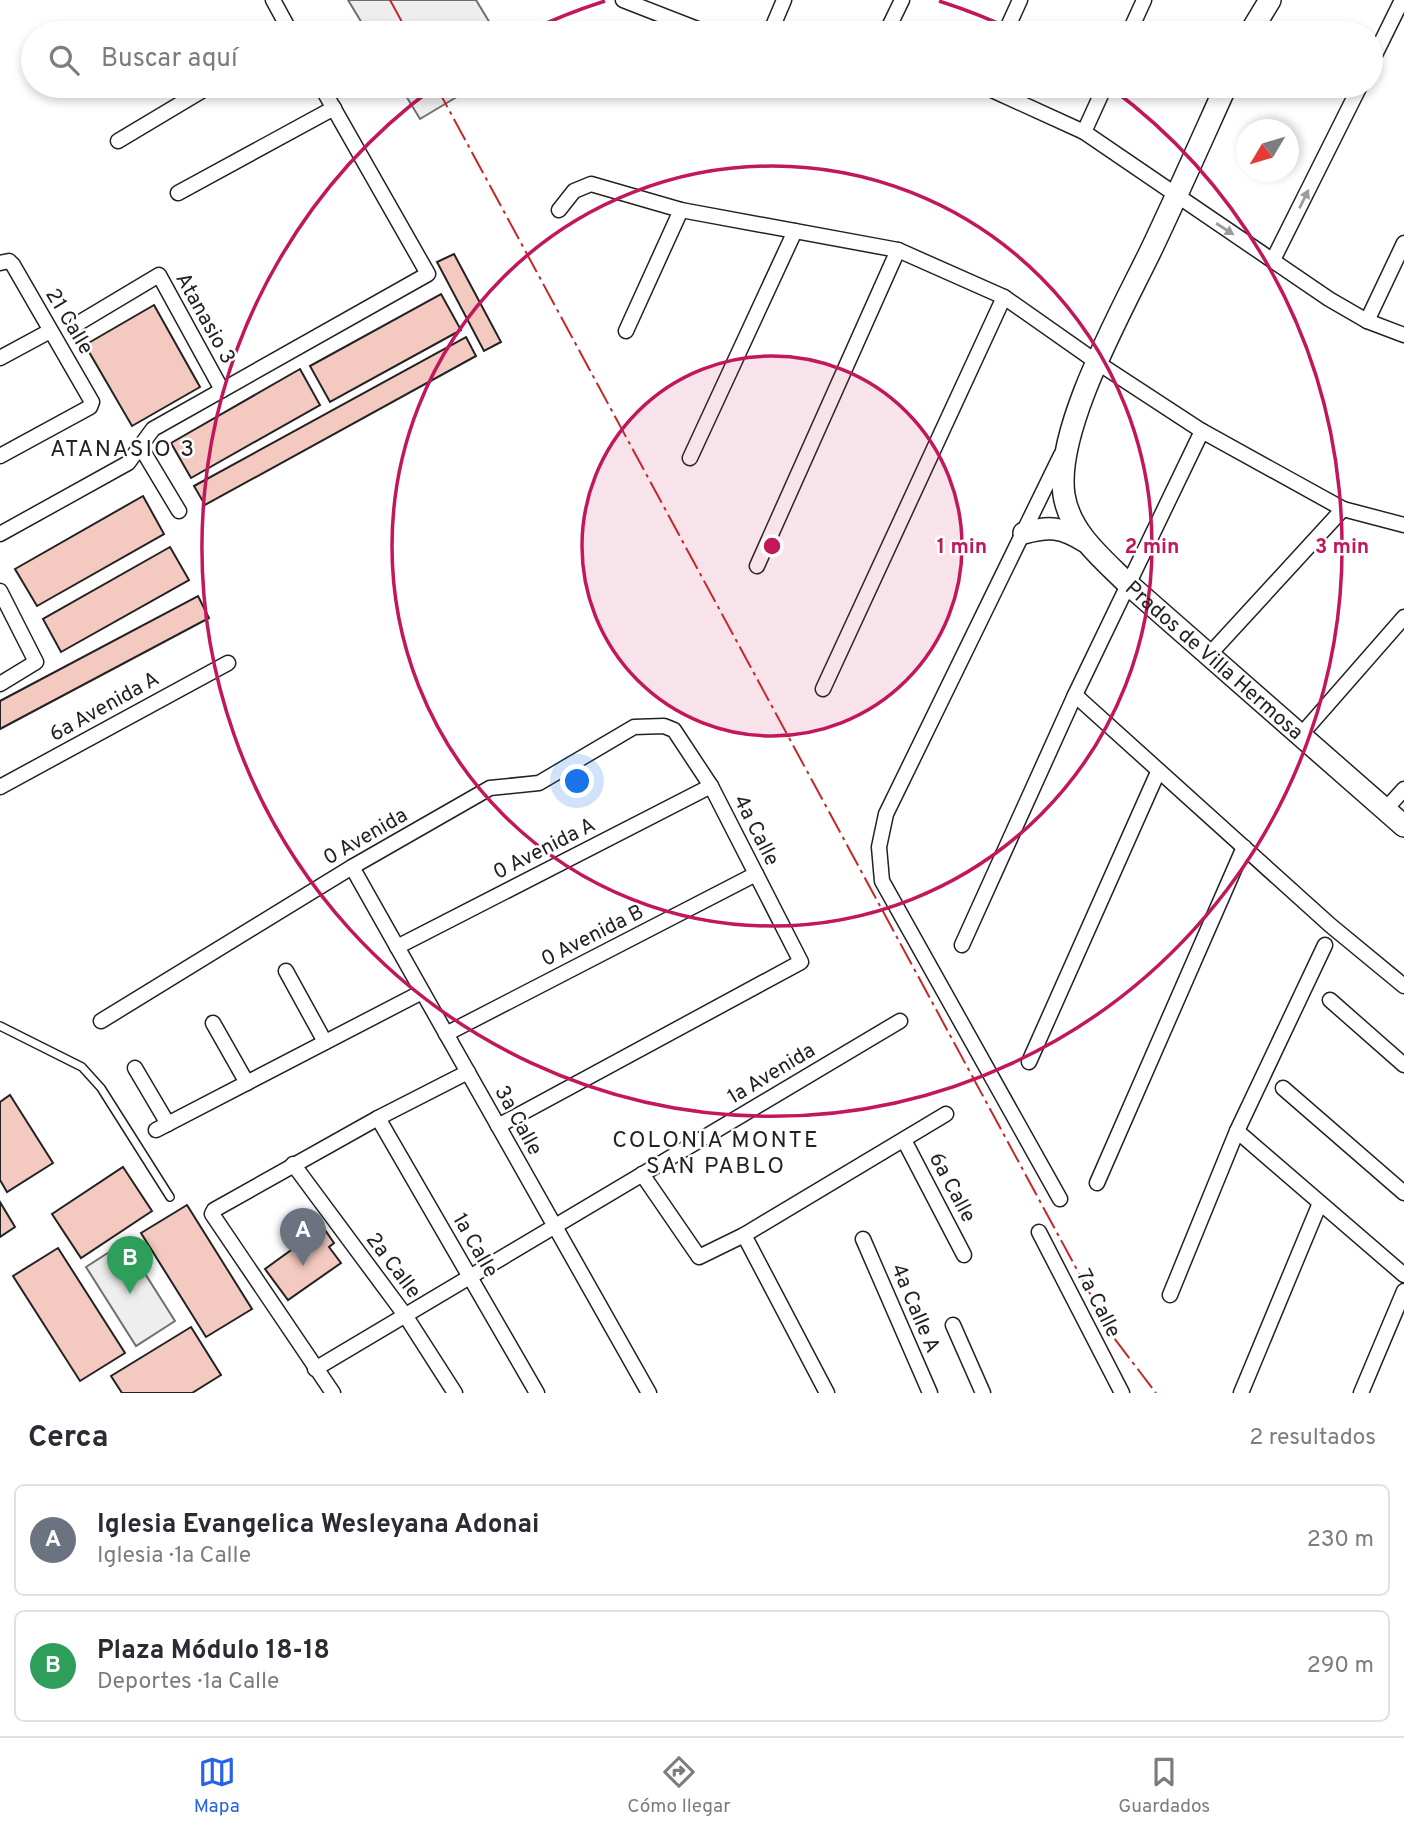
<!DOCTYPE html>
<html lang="es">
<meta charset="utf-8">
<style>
:root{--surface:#fff;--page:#f7f7f7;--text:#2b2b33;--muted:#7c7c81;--line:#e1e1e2;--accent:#2563eb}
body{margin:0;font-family:Overpass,sans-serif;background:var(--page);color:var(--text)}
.compass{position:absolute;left:1236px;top:119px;width:63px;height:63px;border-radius:50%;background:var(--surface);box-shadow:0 4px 10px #0003;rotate:232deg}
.you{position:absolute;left:578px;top:782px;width:24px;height:24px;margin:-18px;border:5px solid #fff;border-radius:50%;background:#1a73e8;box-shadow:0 0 0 10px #1a73e833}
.badge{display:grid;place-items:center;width:46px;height:46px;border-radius:50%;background:var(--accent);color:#fff;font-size:23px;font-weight:700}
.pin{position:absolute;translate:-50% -58px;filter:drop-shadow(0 2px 4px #0008)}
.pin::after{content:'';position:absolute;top:37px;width:24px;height:21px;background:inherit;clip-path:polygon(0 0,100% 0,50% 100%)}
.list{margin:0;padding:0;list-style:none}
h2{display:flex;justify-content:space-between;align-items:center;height:91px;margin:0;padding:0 28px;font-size:30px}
h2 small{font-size:23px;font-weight:400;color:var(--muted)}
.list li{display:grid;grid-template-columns:46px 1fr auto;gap:21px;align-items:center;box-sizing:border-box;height:112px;margin:0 14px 14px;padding:0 14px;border:2px solid var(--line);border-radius:10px}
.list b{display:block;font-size:26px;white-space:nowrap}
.list p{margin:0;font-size:23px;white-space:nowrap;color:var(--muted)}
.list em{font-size:23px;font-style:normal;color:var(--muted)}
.icon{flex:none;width:38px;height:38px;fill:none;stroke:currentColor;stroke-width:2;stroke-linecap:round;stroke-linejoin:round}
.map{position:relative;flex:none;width:1404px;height:1393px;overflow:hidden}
.search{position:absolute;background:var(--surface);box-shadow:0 4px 10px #0003;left:21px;right:21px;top:21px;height:77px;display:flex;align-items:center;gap:18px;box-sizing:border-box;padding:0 24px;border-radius:38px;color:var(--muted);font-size:26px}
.sheet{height:343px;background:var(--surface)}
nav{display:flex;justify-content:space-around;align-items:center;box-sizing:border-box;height:98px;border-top:2px solid var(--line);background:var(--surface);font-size:19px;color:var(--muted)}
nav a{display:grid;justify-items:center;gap:4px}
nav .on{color:var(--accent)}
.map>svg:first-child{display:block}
.green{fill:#eee;stroke:#6f6f6f;stroke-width:2}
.building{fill:#f3c9c0;stroke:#222;stroke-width:2}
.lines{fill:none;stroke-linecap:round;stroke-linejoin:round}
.service-casing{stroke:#222;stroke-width:10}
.minor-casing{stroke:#222;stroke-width:17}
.secondary-casing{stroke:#222;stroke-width:24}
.service{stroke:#fff;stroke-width:7}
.minor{stroke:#fff;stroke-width:14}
.secondary{stroke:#fff;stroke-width:21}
.power{stroke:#c62828;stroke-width:2;stroke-dasharray:24 5 3.5 5;stroke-linecap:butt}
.oneway{fill:#9c9c9c}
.ring{fill:none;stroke:#c2185b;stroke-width:3.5}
.labels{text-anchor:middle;stroke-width:5;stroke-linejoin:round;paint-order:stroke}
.street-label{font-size:21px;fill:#222;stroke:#fff}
.neighbourhood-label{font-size:23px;letter-spacing:2px;fill:#222;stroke:#fff}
.centre{fill:#c2185b;stroke:#fff;stroke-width:3.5}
.ring-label{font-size:21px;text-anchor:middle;font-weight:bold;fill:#c2185b;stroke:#fff;stroke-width:5;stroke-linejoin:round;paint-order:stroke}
</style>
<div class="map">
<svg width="1404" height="1393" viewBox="0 0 1404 1393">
<rect width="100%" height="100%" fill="#fff"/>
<g class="green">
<polygon points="348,0 476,0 496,33 368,33"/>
<polygon points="400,86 475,86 420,119"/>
<polygon points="125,1242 175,1321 136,1346 86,1267"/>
</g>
<g class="building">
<polygon points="454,254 501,342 484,351 437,262"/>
<polygon points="441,294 461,330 330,402 310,366"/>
<polygon points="154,305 200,387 132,426 85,345"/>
<polygon points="466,337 476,356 205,505 194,486"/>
<polygon points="300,369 320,405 191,478 171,443"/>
<polygon points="143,496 164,534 37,606 15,569"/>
<polygon points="170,547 189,580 61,652 43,619"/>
<polygon points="198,596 209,618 0,729 0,701"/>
<polygon points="10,1095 53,1163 7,1192 0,1180 0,1102"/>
<polygon points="123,1167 152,1211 81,1258 52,1214"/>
<polygon points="0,1202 15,1227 0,1237"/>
<polygon points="187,1205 252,1309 206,1337 141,1233"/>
<polygon points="323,1227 334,1243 329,1247 341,1263 288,1300 265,1269"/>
<polygon points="58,1248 125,1353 80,1381 13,1276"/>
<polygon points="191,1327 221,1375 192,1393 122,1393 111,1376"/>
</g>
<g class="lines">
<defs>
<polyline id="service" points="0,1026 82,1067 101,1088 170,1197"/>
<g id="minor">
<polyline points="273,0 291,33"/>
<polyline points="623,0 700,30 724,33"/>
<polyline points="770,33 784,0"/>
<polyline points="886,33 902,0"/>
<polyline points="1005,33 1020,0"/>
<polyline points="1129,33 1144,0"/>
<polyline points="1371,63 1402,0"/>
<polyline points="983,86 1084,132 1329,299 1367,321 1404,335"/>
<polyline points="1084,132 1105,86"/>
<polyline points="118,141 210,86"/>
<polyline points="178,193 334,108"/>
<polyline points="559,210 574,191 591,184 681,210 898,250 1004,297 1098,363 1202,431 1343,509 1404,525"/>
<polyline points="1273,260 1360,86"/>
<polyline points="0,263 9,261 13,265 92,402 90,407 0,456"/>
<polyline points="1367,321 1404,243"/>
<polyline points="77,324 159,275 222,390"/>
<polyline points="626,331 681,210"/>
<polyline points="0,358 50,331"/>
<polyline points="140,446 179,511"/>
<polyline points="690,458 795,231"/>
<polyline points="0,534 128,463 153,429 428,274 321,86"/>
<polyline points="757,566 898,250"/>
<polyline points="0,591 36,662 0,684"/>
<polyline points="1208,656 1343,509"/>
<polyline points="823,689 1004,297"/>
<polyline points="1075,695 1330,925 1404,986"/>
<polyline points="1300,736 1404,617"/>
<polyline points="0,787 228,663"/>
<polyline points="1385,810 1404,789"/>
<polyline points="352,867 649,1393"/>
<polyline points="962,945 1075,695 1202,431"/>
<polyline points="397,947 711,786"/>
<polyline points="286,971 325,1042"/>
<polyline points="1330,1000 1404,1065"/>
<polyline points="101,1021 352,867 490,788 539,783 634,727 664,726 674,730 711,786 801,962 498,1126"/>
<polyline points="213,1023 247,1083"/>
<polyline points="446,1034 756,874"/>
<polyline points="1029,1062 1158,772"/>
<polyline points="135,1068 168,1124"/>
<polyline points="1283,1088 1404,1193"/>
<polyline points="378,1118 537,1393"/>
<polyline points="156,1130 422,992"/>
<polyline points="1237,1131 1404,1275"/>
<polyline points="904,1140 964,1255"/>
<polyline points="293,1164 405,1315 455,1393"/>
<polyline points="642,1174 699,1257 744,1235 946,1114"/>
<polyline points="1097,1183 1244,847"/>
<polyline points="1060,1199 882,881 879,847 886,814 1061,455"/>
<polyline points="1039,1232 1122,1393"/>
<polyline points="744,1235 827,1393"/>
<polyline points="863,1239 930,1393"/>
<polyline points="1170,1295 1237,1131 1325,945"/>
<polyline points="953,1325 983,1393"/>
<polyline points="315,1369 900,1021"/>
<polyline points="333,1393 212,1214 214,1210 378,1118 468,1072"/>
<polyline points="1241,1393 1320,1203"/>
<polyline points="1361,1393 1404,1291"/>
</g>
<g id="secondary">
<polyline points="1250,33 1270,0"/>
<path id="s1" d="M1226,86C1202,139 1178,193 1153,246C1124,307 1054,429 1064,495C1070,533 1102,558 1128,584L1404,826"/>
<path d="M1024,533C1049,526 1062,527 1084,541"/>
</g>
</defs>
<use href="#service" class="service-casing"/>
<use href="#minor" class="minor-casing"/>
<use href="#secondary" class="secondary-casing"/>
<use href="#service" class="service"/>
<use href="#minor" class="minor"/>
<use href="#secondary" class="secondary"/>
<g class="power">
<polyline points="390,0 408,33"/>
<polyline points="436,86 1114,1338 1156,1393"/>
</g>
</g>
<defs><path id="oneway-solid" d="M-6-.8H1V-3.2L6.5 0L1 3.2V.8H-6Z" transform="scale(1.75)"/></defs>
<g class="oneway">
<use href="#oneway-solid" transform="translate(1304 199) rotate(-64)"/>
<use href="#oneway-solid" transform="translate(1225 229) rotate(33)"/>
</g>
<circle cx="772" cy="546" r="190" fill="#c2185b" fill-opacity=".12"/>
<g class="ring">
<circle cx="772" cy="546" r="190"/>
<circle cx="772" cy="546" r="380"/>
<path d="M527 32A570 570 0 0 1 605 1M939 1A570 570 0 0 1 1017 32M1111 88A570 570 0 1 1 433 88"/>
</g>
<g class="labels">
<g class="street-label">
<text transform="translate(206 318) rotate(61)" y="7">Atanasio 3</text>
<text transform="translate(70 321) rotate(59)" y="7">21 Calle</text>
<text dy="7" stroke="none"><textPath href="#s1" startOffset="670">Prados de Villa Hermosa</textPath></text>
<text transform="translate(104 706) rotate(-29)" y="7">6a Avenida A</text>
<text transform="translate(757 830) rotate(63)" y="7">4a Calle</text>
<text transform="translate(365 836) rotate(-30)" y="7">0 Avenida</text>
<text transform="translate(544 848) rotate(-27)" y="7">0 Avenida A</text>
<text transform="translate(592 935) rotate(-27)" y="7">0 Avenida B</text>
<text transform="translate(771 1073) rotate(-31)" y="7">1a Avenida</text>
<text transform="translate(519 1120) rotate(61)" y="7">3a Calle</text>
<text transform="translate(953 1187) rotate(62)" y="7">6a Calle</text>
<text transform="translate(476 1245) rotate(60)" y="7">1a Calle</text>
<text transform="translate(394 1265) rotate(53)" y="7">2a Calle</text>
<text transform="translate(1099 1303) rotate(63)" y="7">7a Calle</text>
<text transform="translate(916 1308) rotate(67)" y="7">4a Calle A</text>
</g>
<g class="neighbourhood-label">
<text x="123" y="456">ATANASIO 3</text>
<text x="716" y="1147">COLONIA MONTE<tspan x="716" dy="26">SAN PABLO</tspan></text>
</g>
</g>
<circle cx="772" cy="546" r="10" class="centre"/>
<g class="ring-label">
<text x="962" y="553">1 min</text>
<text x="1152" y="553">2 min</text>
<text x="1342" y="553">3 min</text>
</g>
</svg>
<svg class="compass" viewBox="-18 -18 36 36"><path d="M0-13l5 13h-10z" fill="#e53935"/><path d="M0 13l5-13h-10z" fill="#7c7c81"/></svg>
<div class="you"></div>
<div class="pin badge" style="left:303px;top:1266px;background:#6b7280">A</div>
<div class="pin badge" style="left:130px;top:1294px;background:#2e9e5b">B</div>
<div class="search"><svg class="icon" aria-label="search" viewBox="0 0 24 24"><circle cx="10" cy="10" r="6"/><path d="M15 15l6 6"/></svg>Buscar aquí</div>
</div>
<section class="sheet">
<h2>Cerca<small>2 resultados</small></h2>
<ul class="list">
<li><span class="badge" style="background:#6b7280">A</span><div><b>Iglesia Evangelica Wesleyana Adonai</b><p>Iglesia · 1a Calle</p></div><em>230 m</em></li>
<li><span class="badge" style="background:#2e9e5b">B</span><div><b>Plaza Módulo 18-18</b><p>Deportes · 1a Calle</p></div><em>290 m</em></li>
</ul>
</section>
<nav>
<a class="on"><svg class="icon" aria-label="map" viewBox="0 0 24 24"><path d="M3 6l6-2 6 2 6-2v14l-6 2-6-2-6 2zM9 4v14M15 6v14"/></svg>Mapa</a>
<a><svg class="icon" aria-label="directions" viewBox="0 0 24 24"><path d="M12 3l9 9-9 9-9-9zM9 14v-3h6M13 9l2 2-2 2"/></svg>Cómo llegar</a>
<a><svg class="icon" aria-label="saved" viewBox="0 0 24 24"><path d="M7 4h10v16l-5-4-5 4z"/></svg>Guardados</a>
</nav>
